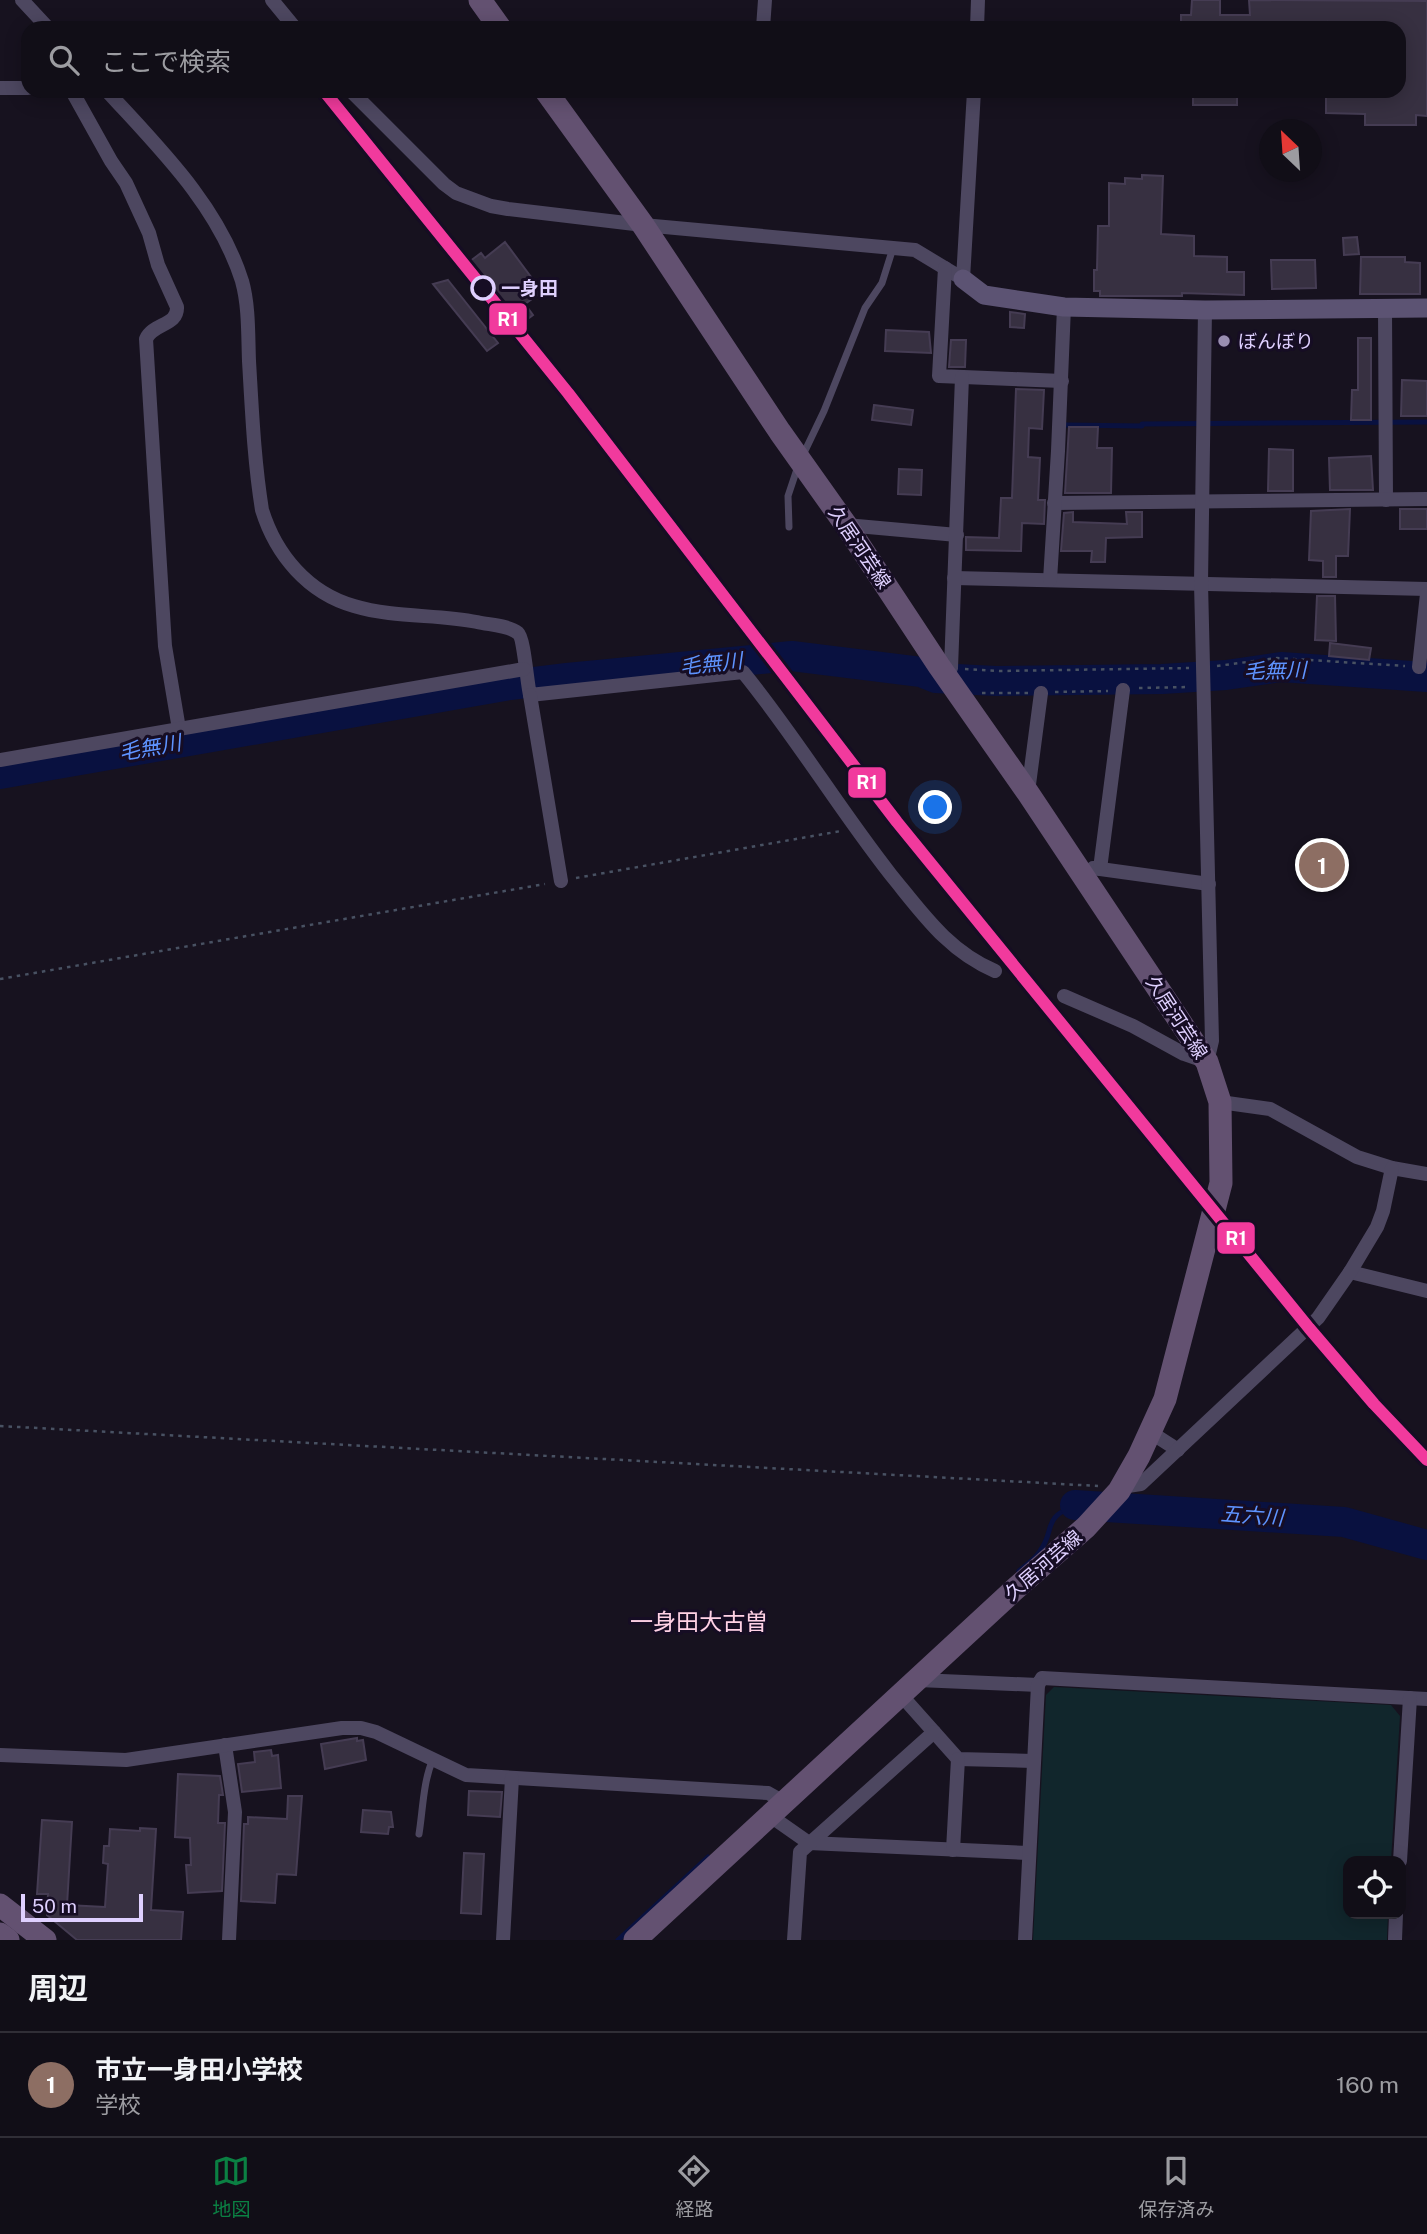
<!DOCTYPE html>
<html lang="ja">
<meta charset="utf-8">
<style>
:root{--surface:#110e17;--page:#1a1720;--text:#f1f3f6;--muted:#9c9ca1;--line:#302e36;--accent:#0b8043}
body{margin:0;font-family:"Public Sans","Noto Sans JP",sans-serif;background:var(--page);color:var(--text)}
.controls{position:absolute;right:21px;bottom:21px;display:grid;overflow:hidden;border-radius:14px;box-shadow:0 4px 18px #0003}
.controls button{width:63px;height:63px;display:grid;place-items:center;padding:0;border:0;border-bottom:2px solid var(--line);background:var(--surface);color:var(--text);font:35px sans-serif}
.compass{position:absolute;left:1259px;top:119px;width:63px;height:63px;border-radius:50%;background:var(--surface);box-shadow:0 4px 18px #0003;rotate:335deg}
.scale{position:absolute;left:21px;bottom:18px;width:122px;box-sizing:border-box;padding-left:7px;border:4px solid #dfd0ff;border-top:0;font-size:19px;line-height:24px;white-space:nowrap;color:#dfd0ff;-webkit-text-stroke:5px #160d24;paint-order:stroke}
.you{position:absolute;left:936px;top:808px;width:24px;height:24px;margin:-18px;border:5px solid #fff;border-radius:50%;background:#1a73e8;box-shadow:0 0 0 10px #1a73e833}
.badge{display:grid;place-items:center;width:46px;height:46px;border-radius:50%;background:var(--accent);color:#fff;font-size:23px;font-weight:700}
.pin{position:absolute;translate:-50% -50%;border:4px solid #fff;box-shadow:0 2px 7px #0006}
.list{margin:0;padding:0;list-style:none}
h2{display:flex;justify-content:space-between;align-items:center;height:91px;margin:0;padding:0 28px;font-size:30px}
h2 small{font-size:23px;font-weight:400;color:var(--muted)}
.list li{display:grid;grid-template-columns:46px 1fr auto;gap:21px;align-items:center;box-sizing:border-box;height:105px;padding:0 28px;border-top:2px solid var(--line)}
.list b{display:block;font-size:26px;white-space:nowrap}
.list p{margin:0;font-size:23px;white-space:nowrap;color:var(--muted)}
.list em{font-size:23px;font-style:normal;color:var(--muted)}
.icon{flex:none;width:38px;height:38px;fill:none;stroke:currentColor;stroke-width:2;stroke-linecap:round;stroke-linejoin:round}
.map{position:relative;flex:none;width:1427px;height:1940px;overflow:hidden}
.search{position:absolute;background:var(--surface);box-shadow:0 4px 18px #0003;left:21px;right:21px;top:21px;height:77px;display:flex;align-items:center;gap:18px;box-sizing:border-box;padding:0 24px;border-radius:21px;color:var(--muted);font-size:26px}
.sheet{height:196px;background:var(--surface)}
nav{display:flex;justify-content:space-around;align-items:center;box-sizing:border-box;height:98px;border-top:2px solid var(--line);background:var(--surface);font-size:19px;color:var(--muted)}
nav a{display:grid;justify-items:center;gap:4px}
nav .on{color:var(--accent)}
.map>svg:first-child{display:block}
.green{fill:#11262c}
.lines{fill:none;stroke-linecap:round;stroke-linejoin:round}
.stream{stroke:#091140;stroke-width:5}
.river{stroke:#091140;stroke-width:30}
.building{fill:#373041;stroke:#453c53;stroke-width:2}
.path{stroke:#485162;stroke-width:2.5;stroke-dasharray:3.5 5;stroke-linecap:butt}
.lane{stroke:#4d4760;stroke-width:7}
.street{stroke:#4d4760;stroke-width:14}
.secondary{stroke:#5c5373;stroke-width:19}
.primary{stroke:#635171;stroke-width:23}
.rail-1-casing{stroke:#160d24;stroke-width:18}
.rail-1{stroke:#f13a9d;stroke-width:12}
.stop-dot{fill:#160d24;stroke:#dfd0ff;stroke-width:3.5}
.poi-dot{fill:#998eb1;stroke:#160d24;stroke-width:2.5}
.labels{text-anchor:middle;stroke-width:6;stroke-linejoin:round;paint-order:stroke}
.stop-label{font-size:19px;font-weight:bold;fill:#dfd0ff;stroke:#160d24;text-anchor:start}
.poi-label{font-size:19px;fill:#dfd0ff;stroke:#160d24;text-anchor:start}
.street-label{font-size:19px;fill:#dfd0ff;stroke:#160d24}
.water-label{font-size:21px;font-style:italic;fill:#5e93ff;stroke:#160d24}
.quarter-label{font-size:23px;fill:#ffd2e5;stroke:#160d24}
.line-badge{stroke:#160d24;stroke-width:2.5}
.badge-label{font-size:19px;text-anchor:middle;font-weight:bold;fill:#fff}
</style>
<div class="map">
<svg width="1427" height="1940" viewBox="0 0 1427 1940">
<rect width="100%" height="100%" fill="#17121f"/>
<polygon class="green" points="1054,1687 1391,1705 1400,1716 1391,1861 1348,1861 1348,1914 1388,1914 1387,1940 1033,1940 1046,1695"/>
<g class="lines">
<g class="stream">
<polyline points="1065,425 1142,426 1142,424 1427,422"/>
<path d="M1019,1571C1026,1565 1035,1559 1040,1551C1056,1529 1041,1519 1075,1505"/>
<polyline points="618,1940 708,1857"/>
</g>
<g class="river">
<polyline points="0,774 510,685 567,678 792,656 921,672 936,678 996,681 1162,679 1226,675 1281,667 1427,677"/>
<polyline points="1075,1505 1344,1522 1427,1545"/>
</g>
</g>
<g class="building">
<polygon points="1192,0 1220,0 1220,15 1250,15 1249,0 1427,1 1427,116 1416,115 1416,125 1365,125 1365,114 1326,113 1326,91 1399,91 1399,28 1327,28 1327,22 1278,28 1181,28 1181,15 1191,15"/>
<rect x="1193" y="91" width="44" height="14"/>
<polygon points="1142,175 1163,176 1161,234 1194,236 1194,256 1227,257 1227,272 1244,272 1244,295 1182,293 1182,296 1100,296 1100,291 1094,291 1094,270 1097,270 1098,226 1109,226 1109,183 1125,184 1125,178 1142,179"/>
<polygon points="1357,237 1359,254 1344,255 1343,238"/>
<polygon points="505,242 537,285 534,287 539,294 525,304 533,315 518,326 469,262 481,253 485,258"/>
<polygon points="1361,257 1405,257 1405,262 1420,263 1420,294 1360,294"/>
<polygon points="1271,260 1315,260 1316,288 1272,289"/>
<polygon points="448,280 498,343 487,351 433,284"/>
<polygon points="1010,312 1025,314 1024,328 1010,327"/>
<polygon points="886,330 929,332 931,353 885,351"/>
<polygon points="1358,338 1371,338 1371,420 1351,420 1352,390 1358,390"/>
<polygon points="951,340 966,340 965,367 949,367"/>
<polygon points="1402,380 1427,381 1427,416 1401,416"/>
<polygon points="1016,389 1044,390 1042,429 1029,428 1028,457 1040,458 1038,500 1045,500 1044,524 1022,523 1021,551 966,550 966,537 999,538 1001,498 1012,498"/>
<polygon points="874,405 913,410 911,425 872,420"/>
<polygon points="1069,427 1098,427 1097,448 1112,448 1111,493 1065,493"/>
<polygon points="1269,449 1293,450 1293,491 1268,491"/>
<polygon points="1371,456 1373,490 1330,490 1329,458"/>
<polygon points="899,469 922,470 921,495 898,494"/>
<polygon points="1350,509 1348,556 1336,556 1336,577 1323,577 1323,561 1309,560 1311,511"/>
<rect x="1400" y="509" width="27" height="20"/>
<polygon points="1073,512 1073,522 1127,524 1126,512 1142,512 1142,537 1106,538 1105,562 1091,562 1092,551 1061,551 1064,513"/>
<polygon points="1317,596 1335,596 1336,641 1315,640"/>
<polygon points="1330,643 1371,648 1369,660 1329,656"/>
<polygon points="357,1738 357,1741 363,1740 366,1760 325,1769 321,1744"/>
<polygon points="271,1750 272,1756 278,1755 281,1788 242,1792 238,1764 255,1762 254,1752"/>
<polygon points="178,1774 220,1776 223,1795 219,1795 218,1823 225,1823 222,1891 188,1893 186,1865 191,1865 190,1838 175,1837"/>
<polygon points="469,1791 502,1792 500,1817 468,1815"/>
<polygon points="288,1796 302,1796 296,1875 277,1874 275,1903 241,1901 244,1824 248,1824 248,1817 287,1819"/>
<polygon points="363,1810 391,1812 393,1827 389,1827 388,1834 361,1832"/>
<polygon points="42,1820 72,1822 67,1905 105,1907 108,1864 103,1863 104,1846 109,1846 110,1829 140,1831 140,1828 156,1829 151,1910 183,1912 181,1940 77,1940 47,1915 48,1894 37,1894"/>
<polygon points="464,1853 484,1854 481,1914 461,1913"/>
</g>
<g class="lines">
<g class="path">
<polyline points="1217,666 1277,658 1405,666"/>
<polyline points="965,669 1000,671 1189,668"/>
<polyline points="1139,688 1188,687"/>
<polyline points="1055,692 1108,691"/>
<polyline points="982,693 1028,693"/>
<polyline points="576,878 841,831"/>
<polyline points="0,979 545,884"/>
<polyline points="0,1426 1098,1486"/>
</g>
<g class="lane">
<polyline points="803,455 824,411 865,308 882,283 893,248"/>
<polyline points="789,527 788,496 798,466"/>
<path d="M419,1834C423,1809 423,1782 433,1759"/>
</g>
<g class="street">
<polyline points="22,0 48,28"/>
<polyline points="272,0 295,28"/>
<polyline points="763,28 765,0"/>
<polyline points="977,28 978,0"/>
<polyline points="0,88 28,88"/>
<path d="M72,91L111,161L126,183L149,233L158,265L177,307C178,326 153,323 146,339L165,646L179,729"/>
<path d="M107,91C159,148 218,205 242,281C249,306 248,335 249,361C252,411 254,460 262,510C276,555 308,593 354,606C394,618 437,614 477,622C489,625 508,625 518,633C524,638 527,683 530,695L743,672C796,737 839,809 891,875C923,914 948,951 995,971"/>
<polyline points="351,91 444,184 456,193 491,206 508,209 643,225 915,250 963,279 974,91"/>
<polyline points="945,268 939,376 1062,381"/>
<polyline points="1385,308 1386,500"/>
<polyline points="1054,503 1427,499"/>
<polyline points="846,525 957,535"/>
<polyline points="954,578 1427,589"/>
<polyline points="1050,580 1058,451 1064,307"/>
<polyline points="939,666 951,668 962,377"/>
<polyline points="1419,667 1427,594"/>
<polyline points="530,695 561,881"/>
<polyline points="0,760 524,669"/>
<polyline points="1028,792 1041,693"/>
<polyline points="1093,868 1209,884"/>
<polyline points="1100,869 1123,690"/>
<polyline points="1064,996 1133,1026 1184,1054 1207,1062 1212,1041 1201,583 1205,310"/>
<polyline points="1220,1102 1270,1109 1357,1157 1392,1168 1427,1174"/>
<polyline points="1350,1272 1427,1291"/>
<polyline points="1150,1432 1178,1450"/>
<polyline points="1121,1487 1141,1484 1318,1318 1350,1272 1377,1227 1383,1211 1392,1168"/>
<polyline points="918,1680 1038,1685 1042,1678 1427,1699"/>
<polyline points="901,1695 958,1759 1033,1761"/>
<polyline points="225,1745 235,1812 229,1940"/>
<polyline points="0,1755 126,1760 342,1728 361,1728 376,1732 466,1775 768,1793 784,1802"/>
<polyline points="769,1815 809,1843 1028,1853"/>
<polyline points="953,1850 958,1759"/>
<polyline points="1400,1861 1410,1698"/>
<polyline points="503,1940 512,1778"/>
<polyline points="794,1940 800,1852 934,1732"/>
<polyline points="1025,1940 1038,1685"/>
<polyline points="1395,1940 1396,1914"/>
</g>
<polyline class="secondary" points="963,279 984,295 1064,307 1205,310 1427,308"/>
<g class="primary">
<polyline points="480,0 500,28"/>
<polyline points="546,91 643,225 780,432 846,525 939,666 1028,793 1183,1026 1207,1062 1220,1102 1221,1183 1165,1399 1139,1456 1119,1491 1086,1527 1015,1589 635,1940"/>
<polyline points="0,1905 45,1940"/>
<polyline points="0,1934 8,1940"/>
</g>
<defs>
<polyline id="rail-1" points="324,91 568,393 897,822 1309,1328 1374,1404 1427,1460"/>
</defs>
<use href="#rail-1" class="rail-1-casing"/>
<use href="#rail-1" class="rail-1"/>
</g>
<circle class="stop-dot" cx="483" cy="288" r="11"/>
<circle class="poi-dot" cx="1224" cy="341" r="7"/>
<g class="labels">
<g class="stop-label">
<text x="501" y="295">一身田</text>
</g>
<g class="poi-label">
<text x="1238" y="348">ぼんぼり</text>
</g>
<g class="street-label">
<text transform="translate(860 547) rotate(56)" y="7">久居河芸線</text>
<text transform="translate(1177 1017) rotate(57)" y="7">久居河芸線</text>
<text transform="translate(1043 1565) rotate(-41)" y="7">久居河芸線</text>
</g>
<g class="water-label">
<text transform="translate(711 664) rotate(-6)" y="7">毛無川</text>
<text transform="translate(1275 671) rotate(-1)" y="7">毛無川</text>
<text transform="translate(150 748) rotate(-10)" y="7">毛無川</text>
<text transform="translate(1252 1516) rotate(4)" y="7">五六川</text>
</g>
<g class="quarter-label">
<text x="699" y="1630">一身田大古曽</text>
</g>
</g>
<g class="line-badge">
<rect x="488" y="302" width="40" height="34" rx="7" fill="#f13a9d"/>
<rect x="847" y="766" width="40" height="33" rx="7" fill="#f13a9d"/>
<rect x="1216" y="1221" width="40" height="34" rx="7" fill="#f13a9d"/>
</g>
<g class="badge-label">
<text x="508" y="326">R1</text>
<text x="867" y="789">R1</text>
<text x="1236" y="1245">R1</text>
</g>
</svg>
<div class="controls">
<button><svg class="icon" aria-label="locate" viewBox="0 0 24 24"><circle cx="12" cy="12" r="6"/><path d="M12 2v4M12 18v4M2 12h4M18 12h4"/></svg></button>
</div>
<svg class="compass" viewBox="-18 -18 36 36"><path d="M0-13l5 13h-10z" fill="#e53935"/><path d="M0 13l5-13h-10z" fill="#9c9ca1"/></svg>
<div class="scale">50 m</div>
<div class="you"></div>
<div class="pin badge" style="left:1322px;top:865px;background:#8d6e63">1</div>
<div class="search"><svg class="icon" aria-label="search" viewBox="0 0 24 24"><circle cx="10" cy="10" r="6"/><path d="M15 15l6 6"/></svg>ここで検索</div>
</div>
<section class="sheet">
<h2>周辺<small></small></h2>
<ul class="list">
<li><span class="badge" style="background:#8d6e63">1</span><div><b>市立一身田小学校</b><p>学校</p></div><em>160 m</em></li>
</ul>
</section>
<nav>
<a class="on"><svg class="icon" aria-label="map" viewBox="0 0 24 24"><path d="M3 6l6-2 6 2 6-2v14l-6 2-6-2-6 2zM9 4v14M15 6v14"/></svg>地図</a>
<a><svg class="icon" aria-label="directions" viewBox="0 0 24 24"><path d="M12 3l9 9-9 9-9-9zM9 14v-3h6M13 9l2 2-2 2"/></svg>経路</a>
<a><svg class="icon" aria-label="saved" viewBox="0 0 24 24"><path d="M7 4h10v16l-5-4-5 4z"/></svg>保存済み</a>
</nav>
